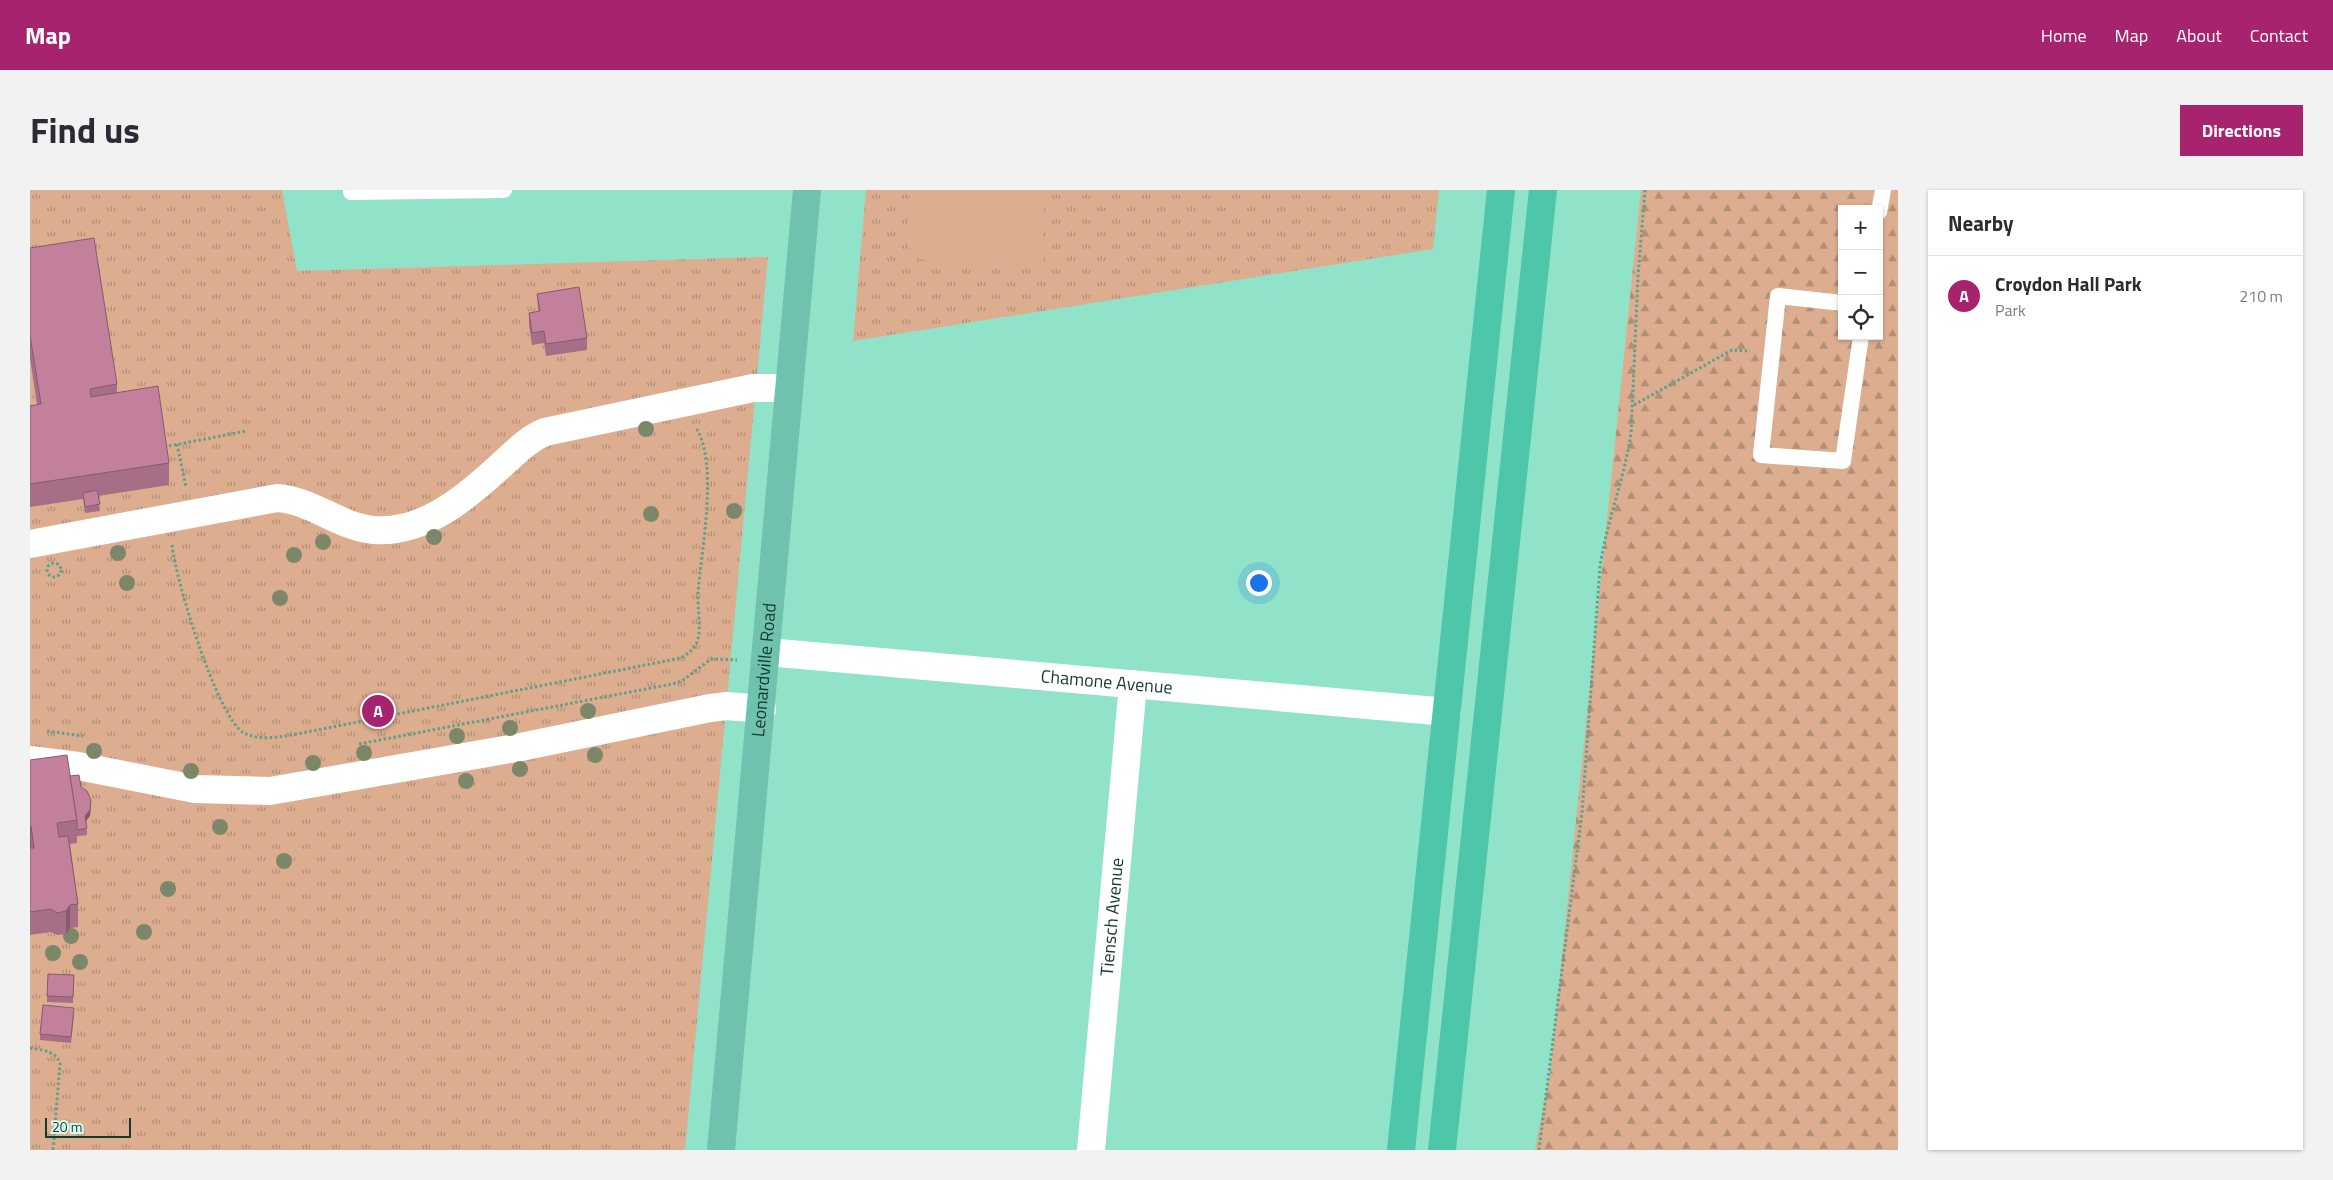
<!DOCTYPE html>
<meta charset="utf-8">
<style>
:root{--surface:#fff;--page:#f2f2f3;--text:#2b2b33;--muted:#7c7c81;--line:#e1e1e2;--accent:#a8236d}
body{margin:0;font-family:"Titillium Web",sans-serif;background:var(--page);color:var(--text)}
.controls{position:absolute;right:15px;top:15px;display:grid;overflow:hidden;border-radius:0px;box-shadow:0 1px 4px #0004}
.controls button{width:45px;height:45px;display:grid;place-items:center;padding:0;border:0;border-bottom:1px solid var(--line);background:var(--surface);color:var(--text);font:25px sans-serif}
.scale{position:absolute;left:15px;bottom:12px;width:86px;box-sizing:border-box;padding-left:5px;border:2px solid #16392f;border-top:0;font-size:14px;line-height:18px;white-space:nowrap;color:#16392f;-webkit-text-stroke:4px #d3fbed;paint-order:stroke}
.you{position:absolute;left:1228px;top:392px;width:18px;height:18px;margin:-12px;border:4px solid #fff;border-radius:50%;background:#1a73e8;box-shadow:0 0 0 8px #1a73e833}
.badge{display:grid;place-items:center;width:32px;height:32px;border-radius:50%;background:var(--accent);color:#fff;font-size:16px;font-weight:700}
.pin{position:absolute;translate:-50% -50%;border:2px solid #fff;box-shadow:0 1px 5px #0006}
.list{margin:0;padding:0;list-style:none}
h2{display:flex;justify-content:space-between;align-items:center;height:65px;margin:0;padding:0 20px;font-size:21px}
h2 small{font-size:16px;font-weight:400;color:var(--muted)}
.list li{display:grid;grid-template-columns:32px 1fr auto;gap:15px;align-items:center;box-sizing:border-box;height:80px;padding:0 20px;border-top:1px solid var(--line)}
.list b{display:block;font-size:19px;white-space:nowrap}
.list p{margin:0;font-size:16px;white-space:nowrap;color:var(--muted)}
.list em{font-size:16px;font-style:normal;color:var(--muted)}
.icon{flex:none;width:28px;height:28px;fill:none;stroke:currentColor;stroke-width:2;stroke-linecap:round;stroke-linejoin:round}
.map{position:relative;flex:none;width:1868px;height:960px;overflow:hidden;border-radius:0px}
header{display:flex;align-items:center;gap:30px;box-sizing:border-box;height:70px;padding:0 25px;background:var(--accent);color:#fff}
header strong{font-size:24px}
nav{display:flex;gap:28px;margin-inline-start:auto;font-size:18px}
.intro{display:flex;align-items:center;justify-content:space-between;box-sizing:border-box;height:120px;padding:0 30px}
h1{margin:0;font-size:35px}
.button{padding:12px 22px;border-radius:0px;background:var(--accent);color:#fff;font-size:18px;font-weight:700}
main{display:flex;gap:30px;padding:0 30px}
aside{flex:1;background:var(--surface);border-radius:0px;box-shadow:0 1px 4px #0004}
.map>svg:first-child{display:block}
.forest{fill:url(#forest-firs);fill-rule:evenodd}
.park{fill:url(#park-tufts)}
.pitch{fill:#ddad90}
.lines{fill:none;stroke-linecap:round;stroke-linejoin:round}
.path{stroke:#5f9f8b;stroke-width:3;stroke-dasharray:2.5 2.5;stroke-linecap:butt}
.service{stroke:#fff;stroke-width:16}
.minor{stroke:#fff;stroke-width:28}
.primary{stroke:#6ec2ae;stroke-width:28}
.trunk{stroke:#4ec6aa;stroke-width:28}
.tree{fill:#7c876a}
.wall{fill:#a76e87}
.shaded-wall{fill:#885a6e}
.building{fill:#c2809d;stroke:#885a6e}
.labels{text-anchor:middle;stroke-width:5;stroke-linejoin:round;paint-order:stroke}
.street-label{font-size:18px;fill:#16392f;stroke:#d3fbed}
</style>
<header>
<strong>Map</strong>
<nav><a>Home</a><a>Map</a><a>About</a><a>Contact</a></nav>
</header>
<div class="intro"><h1>Find us</h1><a class="button">Directions</a></div>
<main>
<div class="map">
<svg width="1868" height="960" viewBox="0 0 1868 960">
<defs>
<pattern id="forest-firs" width="22" height="20" patternUnits="userSpaceOnUse" patternTransform="scale(1.25)"><rect width="22" height="20" fill="#ddad90"/><path d="M5 1l3.5 6h-7zM16 11l3.5 6h-7z" fill="#b28e76"/></pattern>
<pattern id="park-tufts" width="24" height="20" patternUnits="userSpaceOnUse" patternTransform="scale(1.25)"><rect width="24" height="20" fill="#ddad90"/><path d="M3 7l-1-3M5 7V3M7 7l1-3M15 17l-1-3M17 17v-4M19 17l1-3" fill="none" stroke="#b28e76"/></pattern>
</defs>
<rect width="100%" height="100%" fill="#90e3c9"/>
<path class="forest" d="M1611,0H1868V960H1505L1520,883ZM1812,19H1849V146H1812Z"/>
<g class="park">
<polygon points="0,0 252,0 267,81 738,67 655,960 0,960"/>
<polygon points="836,0 1409,0 1403,59 823,151"/>
</g>
<path class="pitch" d="M880,0H1015L1012,71C992,72 887,80 880,62C875,50 879,14 880,0Z"/>
<g class="lines">
<g class="path">
<polyline points="1604,215 1702,160 1720,161"/>
<polyline points="147,254 156,297"/>
<polyline points="134,257 216,241"/>
<path d="M142,355C145,387 187,528 214,543C230,551 250,547 267,544L651,468C657,464 664,460 667,452C672,438 667,418 668,403C671,361 689,274 666,238"/>
<circle cx="24" cy="380" r="7"/>
<polyline points="17,541 53,546"/>
<polyline points="329,554 642,494 652,491 681,469 707,470"/>
<path d="M0,858C12,860 27,861 30,874L23,960"/>
<path d="M1509,960L1552,623L1570,376C1577,331 1594,289 1601,244L1608,86L1615,0"/>
</g>
<g class="service">
<polyline points="321,0 321,2 474,0"/>
<polyline points="1849,22 1853,0"/>
<polyline points="1812,113 1748,106 1731,265 1813,271 1831,146"/>
</g>
<g class="minor">
<path d="M0,354L247,308C282,310 309,337 344,340C392,344 434,309 467,279C483,265 496,250 515,242L723,198H759"/>
<path id="s1" d="M737,462L1417,522"/>
<polyline points="0,570 48,576 165,599 240,601 486,558 680,518 697,516 732,519"/>
<path id="s2" d="M1061,960L1103,494"/>
</g>
<path class="primary" id="s3" d="M691,960L777,0"/>
<g class="trunk">
<polyline points="1371,960 1471,0"/>
<polyline points="1412,960 1513,0"/>
</g>
</g>
<g class="tree">
<circle cx="616" cy="239" r="8"/>
<circle cx="704" cy="321" r="8"/>
<circle cx="621" cy="324" r="8"/>
<circle cx="404" cy="347" r="8"/>
<circle cx="293" cy="352" r="8"/>
<circle cx="88" cy="363" r="8"/>
<circle cx="264" cy="365" r="8"/>
<circle cx="97" cy="393" r="8"/>
<circle cx="250" cy="408" r="8"/>
<circle cx="558" cy="521" r="8"/>
<circle cx="480" cy="538" r="8"/>
<circle cx="427" cy="546" r="8"/>
<circle cx="64" cy="561" r="8"/>
<circle cx="334" cy="563" r="8"/>
<circle cx="565" cy="565" r="8"/>
<circle cx="283" cy="573" r="8"/>
<circle cx="490" cy="579" r="8"/>
<circle cx="161" cy="581" r="8"/>
<circle cx="436" cy="591" r="8"/>
<circle cx="190" cy="637" r="8"/>
<circle cx="254" cy="671" r="8"/>
<circle cx="138" cy="699" r="8"/>
<circle cx="114" cy="742" r="8"/>
<circle cx="41" cy="746" r="8"/>
<circle cx="23" cy="763" r="8"/>
<circle cx="50" cy="772" r="8"/>
</g>
<g class="wall">
<polygon points="0,58 87,194 87,203 139,273 139,295 68,306 70,321 55,323 53,309 0,317 0,216 7,215 0,168"/>
<polygon points="507,104 557,148 557,160 516,166 514,153 502,155 499,135 499,123 508,121"/>
<polygon points="0,570 40,586 51,597 61,616 60,626 56,631 57,645 47,646 47,653 40,654 48,714 48,737 40,738 36,744 27,745 21,742 0,745"/>
<polygon points="18,784 44,785 43,813 17,812"/>
<polygon points="44,825 41,853 10,850 10,844"/>
</g>
<g class="shaded-wall">
<polygon points="61,610 60,626 55,632 55,626"/>
<polygon points="0,636 1,636 1,658 0,659"/>
<polygon points="40,715 40,738 36,744 36,721"/>
</g>
<g class="building">
<polygon points="64,48 87,194 60,199 61,207 128,196 139,273 0,294 0,216 11,214 0,145 0,58"/>
<polygon points="549,97 557,148 516,154 514,141 502,143 499,123 510,121 507,104"/>
<polygon points="67,300 70,314 55,317 53,303"/>
<polygon points="37,565 47,630 27,633 29,647 38,646 48,714 40,715 36,721 27,723 21,719 0,722 0,658 4,658 1,636 0,636 0,570"/>
<polygon points="49,585 51,597 57,601 61,610 60,620 55,626 57,638 47,640 47,630 40,586"/>
<polygon points="18,784 44,785 43,807 17,806"/>
<polygon points="13,815 44,818 41,847 10,844"/>
</g>
<g class="labels">
<g class="street-label">
<text dy="6" stroke="none"><textPath href="#s3" startOffset="482">Leonardville Road</textPath></text>
<text dy="6" stroke="none"><textPath href="#s1" startOffset="341">Chamone Avenue</textPath></text>
<text dy="6" stroke="none"><textPath href="#s2" startOffset="234">Tiensch Avenue</textPath></text>
</g>
</g>
</svg>
<div class="controls">
<button>+</button>
<button>−</button>
<button><svg class="icon" aria-label="locate" viewBox="0 0 24 24"><circle cx="12" cy="12" r="6"/><path d="M12 2v4M12 18v4M2 12h4M18 12h4"/></svg></button>
</div>
<div class="scale">20 m</div>
<div class="you"></div>
<div class="pin badge" style="left:348px;top:521px">A</div>
</div>
<aside>
<h2>Nearby<small></small></h2>
<ul class="list">
<li><span class="badge">A</span><div><b>Croydon Hall Park</b><p>Park</p></div><em>210 m</em></li>
</ul>
</aside>
</main>
